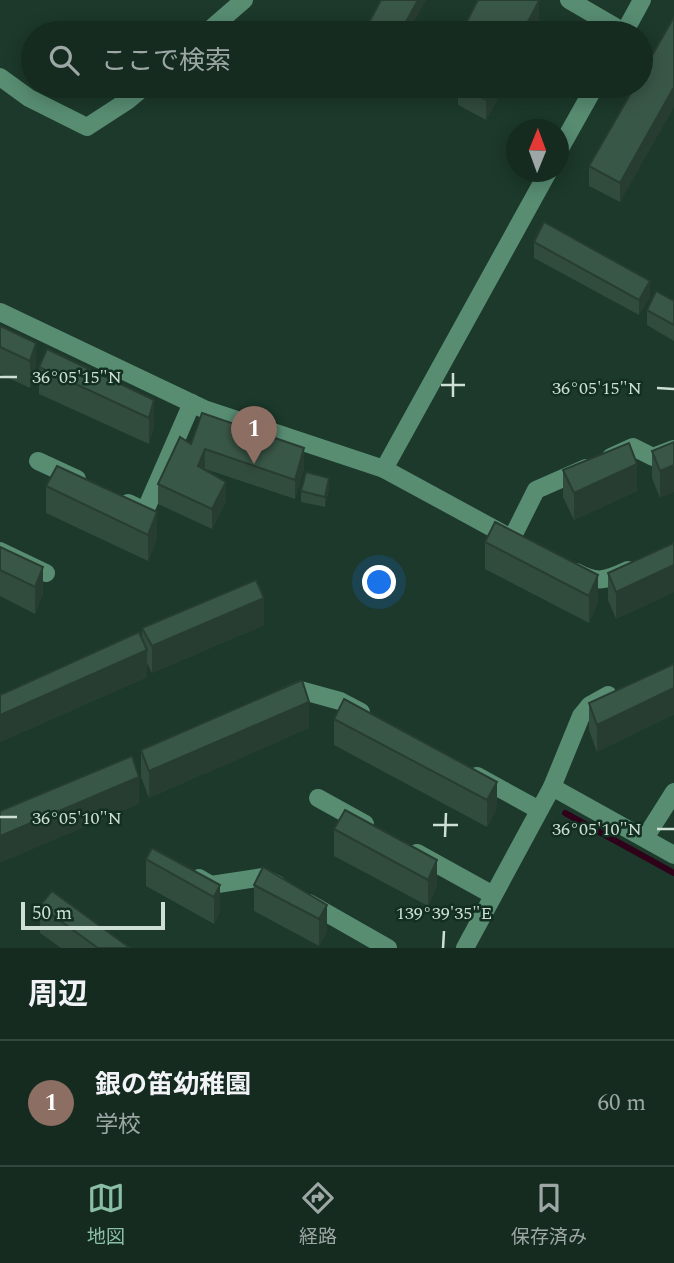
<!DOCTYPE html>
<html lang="ja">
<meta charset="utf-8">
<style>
:root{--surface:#152b20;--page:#1e3329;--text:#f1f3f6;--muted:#9da7a5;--line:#34473e;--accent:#8abfa5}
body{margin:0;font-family:Spectral,"Noto Sans JP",serif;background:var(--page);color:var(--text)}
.compass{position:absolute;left:506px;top:119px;width:63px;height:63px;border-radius:50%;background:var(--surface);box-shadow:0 4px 18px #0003;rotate:1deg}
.scale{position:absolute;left:21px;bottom:18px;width:144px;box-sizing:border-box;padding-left:7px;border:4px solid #cedfd5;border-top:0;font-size:19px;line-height:24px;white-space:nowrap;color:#cedfd5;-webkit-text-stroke:5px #122f21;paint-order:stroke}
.you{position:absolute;left:380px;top:583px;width:24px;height:24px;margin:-18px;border:5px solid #fff;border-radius:50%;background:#1a73e8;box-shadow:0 0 0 10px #1a73e833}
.badge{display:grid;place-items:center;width:46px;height:46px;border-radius:50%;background:var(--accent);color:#fff;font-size:23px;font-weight:700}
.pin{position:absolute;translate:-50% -58px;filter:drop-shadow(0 2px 4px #0008)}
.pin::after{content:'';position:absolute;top:37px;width:24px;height:21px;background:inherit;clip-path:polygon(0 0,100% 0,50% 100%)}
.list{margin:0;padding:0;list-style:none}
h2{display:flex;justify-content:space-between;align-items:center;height:91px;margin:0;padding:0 28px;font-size:30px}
h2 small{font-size:23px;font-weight:400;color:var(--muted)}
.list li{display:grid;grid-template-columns:46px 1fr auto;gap:21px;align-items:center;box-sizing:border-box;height:126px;padding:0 28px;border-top:2px solid var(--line)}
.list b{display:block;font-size:26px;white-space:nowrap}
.list p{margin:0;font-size:23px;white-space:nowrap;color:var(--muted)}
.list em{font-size:23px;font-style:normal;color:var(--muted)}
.icon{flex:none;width:38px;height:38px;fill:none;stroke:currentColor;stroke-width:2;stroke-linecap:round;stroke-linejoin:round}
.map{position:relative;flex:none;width:674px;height:948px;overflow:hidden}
.search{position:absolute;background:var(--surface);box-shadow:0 4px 18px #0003;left:21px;right:21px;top:21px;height:77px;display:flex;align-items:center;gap:18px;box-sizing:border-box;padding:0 24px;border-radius:38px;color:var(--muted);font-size:26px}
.sheet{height:217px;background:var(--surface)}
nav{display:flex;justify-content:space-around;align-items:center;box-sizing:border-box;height:98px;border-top:2px solid var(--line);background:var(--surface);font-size:19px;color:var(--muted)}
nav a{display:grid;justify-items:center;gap:4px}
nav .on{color:var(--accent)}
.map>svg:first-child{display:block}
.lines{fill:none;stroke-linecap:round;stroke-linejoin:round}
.stream{stroke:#2f021a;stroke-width:6}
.minor{stroke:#588d72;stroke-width:18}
.wall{fill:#314b3d}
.shaded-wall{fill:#283d32}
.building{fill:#395747;stroke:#283d32;stroke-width:2}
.ticks{fill:none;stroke:#cedfd5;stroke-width:2.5}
.ticks-label{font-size:18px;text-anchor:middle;fill:#cedfd5;stroke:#122f21;stroke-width:5;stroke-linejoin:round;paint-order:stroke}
</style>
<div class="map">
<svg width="674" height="948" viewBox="0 0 674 948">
<rect width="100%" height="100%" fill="#1c392b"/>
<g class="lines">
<polyline class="stream" points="565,813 674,873"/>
<g class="minor">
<polyline points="569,0 624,32"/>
<polyline points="206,33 244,0"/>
<polyline points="624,33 642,0"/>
<polyline points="0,77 29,98 87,127 127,101 145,86"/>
<polyline points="558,152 595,86"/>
<polyline points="0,312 204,409 384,469 511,538"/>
<polyline points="611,457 633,447 653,457 674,449"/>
<polyline points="38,461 77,479"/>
<polyline points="384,469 548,172"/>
<polyline points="128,503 145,511 192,403"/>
<polyline points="512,538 536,490 586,468"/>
<polyline points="0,551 46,573"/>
<path d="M576,572C598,584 606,580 628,570"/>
<polyline points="286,696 300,690 340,701 361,712"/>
<polyline points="477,776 539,810"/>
<polyline points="552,787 581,716 590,705 608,695"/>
<polyline points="318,798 365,824"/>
<polyline points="645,838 674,792"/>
<polyline points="417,853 493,895"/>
<polyline points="199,878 211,885 263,877 278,885"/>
<polyline points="309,903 388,948"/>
<polyline points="465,948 552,787 674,855"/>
</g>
</g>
<g class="wall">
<polygon points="674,17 620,202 589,186 589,166"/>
<polygon points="458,86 504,86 486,120 458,105"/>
<polygon points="534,242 650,296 639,315 534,258"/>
<polygon points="674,301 674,341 647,325 647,310"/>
<polygon points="0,326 36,343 36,370 30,388 0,374"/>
<polygon points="39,367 154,400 154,426 149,444 39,394"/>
<polygon points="674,442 660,498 652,478 652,451"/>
<polygon points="191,444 304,468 295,499 205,469 204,470 226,501 212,529 158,504 158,484"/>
<polygon points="563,470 637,491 574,520 563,497"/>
<polygon points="46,486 157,539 148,561 46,513"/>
<polygon points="329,488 325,507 301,502 301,491"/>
<polygon points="495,522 598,602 589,623 485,569 485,542"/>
<polygon points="674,543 674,592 616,619 608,600 608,573"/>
<polygon points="0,547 43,593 35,614 0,596"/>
<polygon points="264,625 152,673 147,663 147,677 0,742 0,695 142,640 142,628"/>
<polygon points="674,664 597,752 589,730 589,703"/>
<polygon points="334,719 497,782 497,808 487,827 334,745"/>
<polygon points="309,728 149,798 141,777 141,750"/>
<polygon points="345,810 437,886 428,906 334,856 334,829"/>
<polygon points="146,859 220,885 220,911 214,924 146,886"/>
<polygon points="254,885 327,905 327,932 319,946 254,911"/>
<polygon points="40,906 130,948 61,948 40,933"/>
</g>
<g class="shaded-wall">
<polygon points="418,0 426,0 408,33 400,33"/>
<polygon points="539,1 539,21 533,33 522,33"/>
<polygon points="494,86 504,86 486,120 486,100"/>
<polygon points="674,87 674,107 620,202 620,183"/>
<polygon points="650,281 650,296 639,315 639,300"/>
<polygon points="36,343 36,370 30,388 30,361"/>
<polygon points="154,400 154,426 149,444 149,418"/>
<polygon points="304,448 304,468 295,499 295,480"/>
<polygon points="205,449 205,469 198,486 198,466"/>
<polygon points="637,464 637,491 574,520 574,493"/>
<polygon points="674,465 674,492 660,498 660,471"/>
<polygon points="329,478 329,488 325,507 325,497"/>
<polygon points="226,482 226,501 212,529 212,509"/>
<polygon points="157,512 157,539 148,561 148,535"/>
<polygon points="674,565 674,592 616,619 616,592"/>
<polygon points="43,567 43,593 35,614 35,587"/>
<polygon points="598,575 598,602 589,623 589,596"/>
<polygon points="264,598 264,625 152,673 152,646"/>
<polygon points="147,650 147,677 0,742 0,715"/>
<polygon points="674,688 674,715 597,752 597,725"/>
<polygon points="309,702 309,728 149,798 149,771"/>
<polygon points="139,777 139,804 0,863 0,836"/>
<polygon points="497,782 497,808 487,827 487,800"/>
<polygon points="437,860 437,886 428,906 428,880"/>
<polygon points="220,885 220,911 214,924 214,897"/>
<polygon points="327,905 327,932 319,946 319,919"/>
</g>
<g class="building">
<polygon points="381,0 418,0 400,33 371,33 365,30"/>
<polygon points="478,0 537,0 539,1 522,33 465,33 467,29 464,27"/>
<polygon points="674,17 674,87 620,183 589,166 635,86 641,86 641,75"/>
<polygon points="460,86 494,86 486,100"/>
<polygon points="544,222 650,281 639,300 534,242"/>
<polygon points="656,291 674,301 674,325 647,310"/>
<polygon points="0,326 36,343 30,361 0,347"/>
<polygon points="47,349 154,400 149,418 39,367"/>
<polygon points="202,413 304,448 295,480 205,449 198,466 226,482 212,509 158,484 180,437 191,444"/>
<polygon points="674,442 674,465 660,471 652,451"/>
<polygon points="629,443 637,464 574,493 563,470"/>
<polygon points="57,466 157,512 148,535 46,486"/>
<polygon points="306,472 329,478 325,497 301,491"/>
<polygon points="495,522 598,575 589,596 485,542"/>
<polygon points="674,543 674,565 616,592 608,573"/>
<polygon points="0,547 43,567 35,587 0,570"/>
<polygon points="256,580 264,598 152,646 142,628"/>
<polygon points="139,632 147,650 0,715 0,695"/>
<polygon points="674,664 674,688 597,725 589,703"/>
<polygon points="302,680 309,702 149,771 141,750"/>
<polygon points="344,699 497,782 487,800 334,719"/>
<polygon points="132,756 139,777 0,836 0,811"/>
<polygon points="345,810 437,860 428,880 334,829"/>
<polygon points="152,848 220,885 214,897 146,859"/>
<polygon points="263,867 327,905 319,919 254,885"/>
<polygon points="52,891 130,948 98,948 40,906"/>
</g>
<path class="ticks" d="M0,377H17M441,385H465M657,388L674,389M453,397V373M0,817H17M433,825H458M657,829H674M445,837L446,813M443,948L444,931"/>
<g class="ticks-label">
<text x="77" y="383">36°05'15"N</text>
<text x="597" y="394">36°05'15"N</text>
<text x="77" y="824">36°05'10"N</text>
<text x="597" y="835">36°05'10"N</text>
<text x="444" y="919">139°39'35"E</text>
</g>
</svg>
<svg class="compass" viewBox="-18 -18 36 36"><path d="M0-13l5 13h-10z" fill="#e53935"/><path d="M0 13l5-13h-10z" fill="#9da7a5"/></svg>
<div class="scale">50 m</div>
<div class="you"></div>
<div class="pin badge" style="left:254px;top:464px;background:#8d6e63">1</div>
<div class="search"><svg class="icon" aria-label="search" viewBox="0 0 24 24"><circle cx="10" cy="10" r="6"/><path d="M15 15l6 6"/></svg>ここで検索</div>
</div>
<section class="sheet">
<h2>周辺<small></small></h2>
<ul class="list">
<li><span class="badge" style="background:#8d6e63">1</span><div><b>銀の笛幼稚園</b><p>学校</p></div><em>60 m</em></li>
</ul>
</section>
<nav>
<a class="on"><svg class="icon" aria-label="map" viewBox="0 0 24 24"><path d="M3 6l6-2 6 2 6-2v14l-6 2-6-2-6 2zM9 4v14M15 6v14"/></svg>地図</a>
<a><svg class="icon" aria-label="directions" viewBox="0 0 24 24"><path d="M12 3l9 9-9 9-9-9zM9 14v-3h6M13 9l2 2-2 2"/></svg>経路</a>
<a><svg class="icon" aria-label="saved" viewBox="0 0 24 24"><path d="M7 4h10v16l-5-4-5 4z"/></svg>保存済み</a>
</nav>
